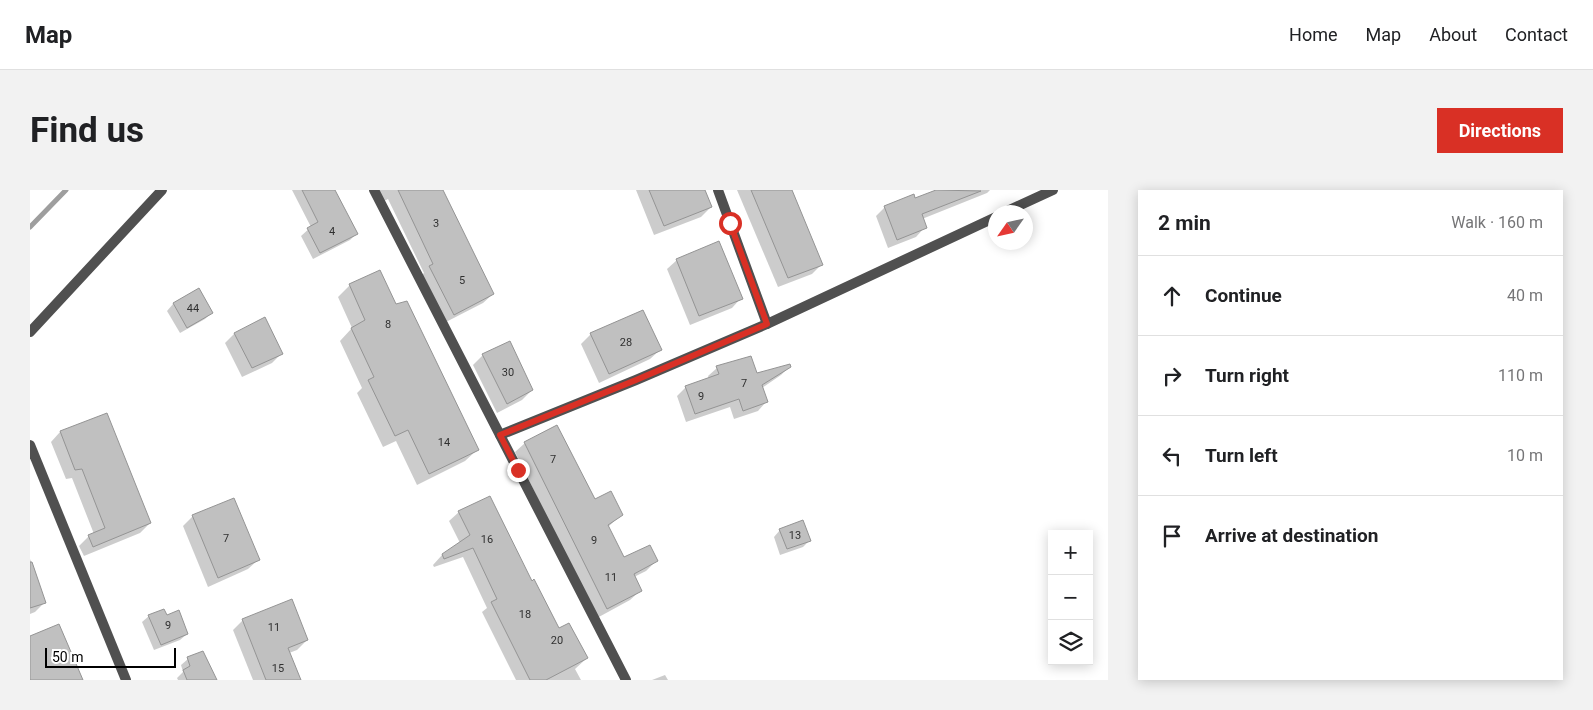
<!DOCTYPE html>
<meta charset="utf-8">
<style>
:root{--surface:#fff;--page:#f2f2f2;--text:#202124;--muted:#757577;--line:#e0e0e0;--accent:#d93025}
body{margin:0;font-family:Roboto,sans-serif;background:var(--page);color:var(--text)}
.controls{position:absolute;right:15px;bottom:15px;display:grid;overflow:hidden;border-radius:0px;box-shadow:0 2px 12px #0003}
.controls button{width:45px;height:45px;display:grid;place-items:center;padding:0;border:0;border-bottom:1px solid var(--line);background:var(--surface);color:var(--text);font:25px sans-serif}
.compass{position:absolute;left:958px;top:15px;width:45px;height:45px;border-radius:50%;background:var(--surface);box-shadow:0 2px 12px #0003;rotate:236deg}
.scale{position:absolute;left:15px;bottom:12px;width:131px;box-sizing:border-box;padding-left:5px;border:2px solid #000;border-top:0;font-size:14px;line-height:18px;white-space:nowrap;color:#000;-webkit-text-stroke:4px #fff;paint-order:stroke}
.stop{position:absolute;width:15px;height:15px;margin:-11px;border:4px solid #d93025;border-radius:50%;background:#fff}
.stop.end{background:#d93025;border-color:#fff;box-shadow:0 1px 5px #0008}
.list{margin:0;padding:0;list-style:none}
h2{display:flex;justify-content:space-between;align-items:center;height:65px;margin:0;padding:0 20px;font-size:21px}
h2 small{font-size:16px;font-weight:400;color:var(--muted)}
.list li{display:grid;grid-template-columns:32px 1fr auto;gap:15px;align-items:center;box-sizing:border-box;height:80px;padding:0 20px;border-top:1px solid var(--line)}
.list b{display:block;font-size:19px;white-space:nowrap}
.list em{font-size:16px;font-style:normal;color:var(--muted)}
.icon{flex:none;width:28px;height:28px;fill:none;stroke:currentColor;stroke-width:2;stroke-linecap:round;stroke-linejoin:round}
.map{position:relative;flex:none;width:1078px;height:490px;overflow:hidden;border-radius:0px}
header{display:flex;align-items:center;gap:30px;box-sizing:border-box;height:70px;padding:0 25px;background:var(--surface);border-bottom:1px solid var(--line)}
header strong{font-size:24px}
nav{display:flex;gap:28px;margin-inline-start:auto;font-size:18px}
.intro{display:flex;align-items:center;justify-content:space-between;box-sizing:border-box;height:120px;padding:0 30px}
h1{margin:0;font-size:35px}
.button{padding:12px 22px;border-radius:0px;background:var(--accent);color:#fff;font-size:18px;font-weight:700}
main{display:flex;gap:30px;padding:0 30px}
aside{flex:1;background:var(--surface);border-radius:0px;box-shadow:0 2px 12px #0003}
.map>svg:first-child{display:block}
.shadow{fill:#0003}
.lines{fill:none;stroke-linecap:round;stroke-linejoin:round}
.stream{stroke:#9e9e9e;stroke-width:5}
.building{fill:#c0c0c0;stroke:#949494}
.minor{stroke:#505050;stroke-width:10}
.route{stroke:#d93025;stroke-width:6}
.labels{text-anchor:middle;stroke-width:4;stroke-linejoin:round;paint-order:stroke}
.number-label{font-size:11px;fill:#303030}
</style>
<header>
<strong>Map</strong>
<nav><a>Home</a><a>Map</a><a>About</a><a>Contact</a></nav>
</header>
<div class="intro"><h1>Find us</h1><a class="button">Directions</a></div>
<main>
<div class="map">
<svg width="1078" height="490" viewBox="0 0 1078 490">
<rect width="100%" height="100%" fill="#fff"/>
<g class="shadow">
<polygon points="262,0 304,0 326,44 320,50 283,69 271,46 281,37"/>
<polygon points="346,0 412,0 463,104 453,113 414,133 390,87 394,83 358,9 352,12"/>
<polygon points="606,0 674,0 681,17 671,27 624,45"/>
<polygon points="707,0 761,0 792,74 782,84 748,97"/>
<polygon points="909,0 960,0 957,3 892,29 895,37 886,47 858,58 846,26 855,17 885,10"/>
<polygon points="647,70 711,108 702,118 660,135 637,79"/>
<polygon points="350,82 365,115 447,260 435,271 387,295 366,251 353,257 327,203 332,198 310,151 322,138 308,107 320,95"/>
<polygon points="168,99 181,123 175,129 150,143 137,121 143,114"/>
<polygon points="204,144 252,163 242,173 212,187 195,153"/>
<polygon points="561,144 630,160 620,169 569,193 551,154"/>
<polygon points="479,153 502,200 492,210 467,223 443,175 453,165"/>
<polygon points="760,176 751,185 732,198 736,212 728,221 704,229 700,217 656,232 647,206 656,197 679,189 678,186 687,178 726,184"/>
<polygon points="76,225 120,333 110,343 54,366 49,356 59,346 64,344 42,288 36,289 21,252 30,242"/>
<polygon points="495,253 565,310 592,324 578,337 594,369 626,371 616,381 604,387 610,401 600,410 567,428 485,262"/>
<polygon points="429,322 501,392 528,440 557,468 545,479 551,490 486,490 452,422 457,418 433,367 404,377 403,375 412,365 430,353 419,331"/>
<polygon points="163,326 228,370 218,379 178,397 153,336"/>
<polygon points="750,340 780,350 773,357 750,365 744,347"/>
<polygon points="0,369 15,412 5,422 0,424"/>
<polygon points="119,426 136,427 157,444 150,450 124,460 112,432"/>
<polygon points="213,430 277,450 267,460 259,463 269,490 223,490 203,440"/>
<polygon points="158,469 185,490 148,490 147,488 153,482 151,475"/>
<polygon points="635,485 638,490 622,490"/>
</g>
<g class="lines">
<polyline class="stream" points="0,37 36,0"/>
</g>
<g class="building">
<polygon points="272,0 305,0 328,44 290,63 277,38 288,32"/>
<polygon points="368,0 413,0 464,104 424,125 399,76 403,74"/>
<polygon points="619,0 675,0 682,17 634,36"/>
<polygon points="721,0 762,0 793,75 758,88"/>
<polygon points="906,0 951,1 892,24 897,38 867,50 854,16 884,4 885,8"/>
<polygon points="689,51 713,109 669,126 646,69"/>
<polygon points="350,80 366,114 377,111 449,260 399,284 378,240 365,246 338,190 344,187 321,138 335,130 319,94"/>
<polygon points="169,98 183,123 157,138 143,113"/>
<polygon points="613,120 632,160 579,184 560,143"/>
<polygon points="235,127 253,164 222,178 204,143"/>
<polygon points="480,151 503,200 477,214 452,164"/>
<polygon points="721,166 727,183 760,174 761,177 732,195 738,212 713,221 709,209 665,224 655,196 689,184 686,176"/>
<polygon points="77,223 121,333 63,357 58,345 75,338 52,279 45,280 30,241"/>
<polygon points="527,235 565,309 581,301 593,325 578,335 594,367 620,355 628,371 604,384 612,401 577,419 494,252"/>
<polygon points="460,306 502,391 504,389 529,438 539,433 558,468 516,490 500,490 461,412 467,409 443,358 414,369 412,364 440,345 428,321"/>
<polygon points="204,308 230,370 188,388 162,325"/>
<polygon points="773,330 781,351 757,359 749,339"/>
<polygon points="0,372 2,372 16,413 0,418"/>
<polygon points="262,409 278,450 258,458 271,490 236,490 212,429"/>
<polygon points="134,419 137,425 149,420 158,444 131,455 118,425"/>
<polygon points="29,434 53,490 0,490 0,446"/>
<polygon points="173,461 187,490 157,490 153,480 160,476 157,467"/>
</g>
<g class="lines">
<g class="minor">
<polyline points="344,0 596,490"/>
<polyline points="688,0 737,134"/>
<polyline points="975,22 1023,0"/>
<polyline points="0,142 132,0"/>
<polyline points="470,245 606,190 737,134 966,27"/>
<polyline points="0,255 96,490"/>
</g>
</g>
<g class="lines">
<polyline class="route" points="488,280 470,245 606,190 737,134 700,33"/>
</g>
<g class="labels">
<g class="number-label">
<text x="406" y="37">3</text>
<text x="302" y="45">4</text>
<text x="432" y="94">5</text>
<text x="163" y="122">44</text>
<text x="358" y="138">8</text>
<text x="596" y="156">28</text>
<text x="478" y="186">30</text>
<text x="714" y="197">7</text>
<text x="671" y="210">9</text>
<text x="414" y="256">14</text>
<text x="523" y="273">7</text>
<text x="765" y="349">13</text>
<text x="196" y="352">7</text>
<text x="457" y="353">16</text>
<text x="564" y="354">9</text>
<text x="581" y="391">11</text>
<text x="495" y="428">18</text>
<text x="138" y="439">9</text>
<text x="244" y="441">11</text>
<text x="527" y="454">20</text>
<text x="248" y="482">15</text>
</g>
</g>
</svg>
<div class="controls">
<button>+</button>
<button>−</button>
<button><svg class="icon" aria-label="layers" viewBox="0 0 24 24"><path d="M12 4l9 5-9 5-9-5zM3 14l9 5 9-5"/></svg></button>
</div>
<svg class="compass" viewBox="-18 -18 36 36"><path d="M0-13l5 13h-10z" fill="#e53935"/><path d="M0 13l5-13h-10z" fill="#757577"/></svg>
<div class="scale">50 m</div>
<div class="stop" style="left:700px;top:33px"></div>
<div class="stop end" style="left:488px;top:280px"></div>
</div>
<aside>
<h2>2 min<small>Walk · 160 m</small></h2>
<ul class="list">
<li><svg class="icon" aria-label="ahead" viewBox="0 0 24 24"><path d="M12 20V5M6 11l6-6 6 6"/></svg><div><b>Continue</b></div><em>40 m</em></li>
<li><svg class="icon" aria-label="right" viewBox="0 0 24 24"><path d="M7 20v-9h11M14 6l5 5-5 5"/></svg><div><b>Turn right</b></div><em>110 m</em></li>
<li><svg class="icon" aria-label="left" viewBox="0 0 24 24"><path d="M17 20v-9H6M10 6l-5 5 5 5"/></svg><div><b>Turn left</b></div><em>10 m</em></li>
<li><svg class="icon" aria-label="arrive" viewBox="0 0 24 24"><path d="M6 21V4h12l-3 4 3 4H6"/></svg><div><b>Arrive at destination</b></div></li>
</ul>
</aside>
</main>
